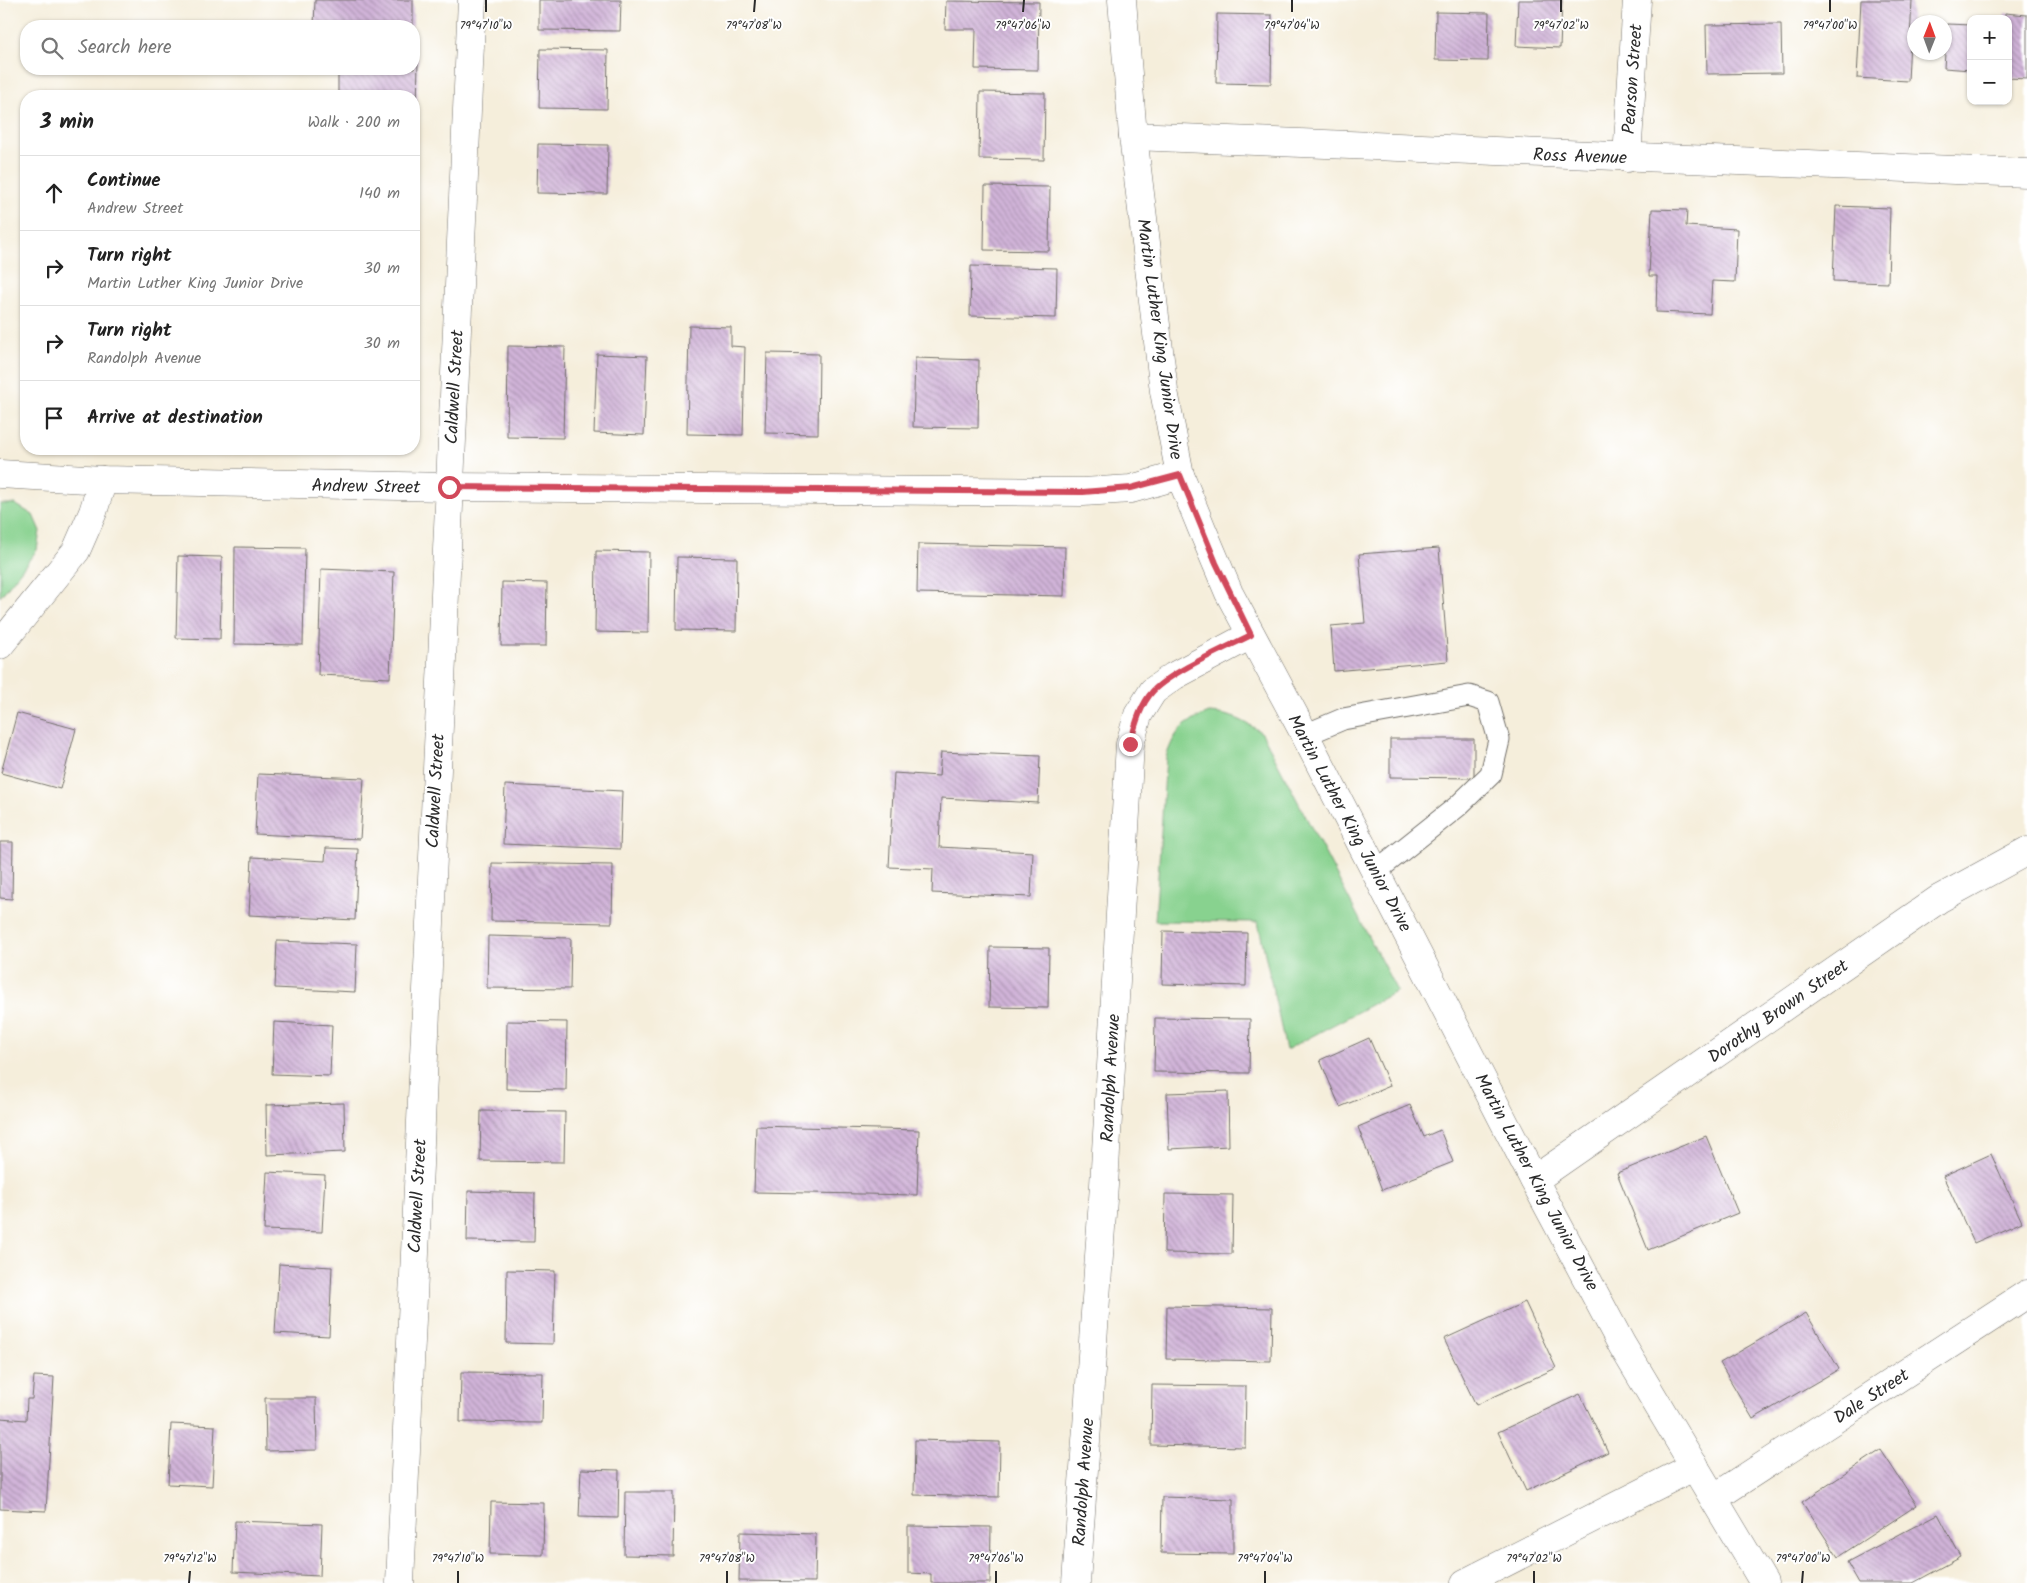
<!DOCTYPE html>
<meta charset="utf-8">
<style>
:root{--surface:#fff;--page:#f2f2f2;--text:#222;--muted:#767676;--line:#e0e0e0}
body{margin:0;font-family:Kalam,sans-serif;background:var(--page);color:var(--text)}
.controls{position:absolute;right:15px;top:15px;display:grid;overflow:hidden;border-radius:10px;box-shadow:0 1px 4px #0004}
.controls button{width:45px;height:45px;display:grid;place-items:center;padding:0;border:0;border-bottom:1px solid var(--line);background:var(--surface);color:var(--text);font:25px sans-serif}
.compass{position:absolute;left:1907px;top:15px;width:45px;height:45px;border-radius:50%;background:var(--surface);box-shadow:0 1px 4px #0004;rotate:1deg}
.stop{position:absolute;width:15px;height:15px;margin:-11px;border:4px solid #d1495b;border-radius:50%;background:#fff}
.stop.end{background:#d1495b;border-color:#fff;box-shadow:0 1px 5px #0008}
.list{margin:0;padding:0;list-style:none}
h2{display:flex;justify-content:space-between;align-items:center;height:65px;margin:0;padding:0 20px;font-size:21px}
h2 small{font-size:16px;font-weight:400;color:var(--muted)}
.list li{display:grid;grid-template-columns:32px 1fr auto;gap:15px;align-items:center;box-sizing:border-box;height:75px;padding:0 20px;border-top:1px solid var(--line)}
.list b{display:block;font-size:19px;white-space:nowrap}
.list p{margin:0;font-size:16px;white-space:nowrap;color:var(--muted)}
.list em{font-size:16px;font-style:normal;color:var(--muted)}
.icon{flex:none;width:28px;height:28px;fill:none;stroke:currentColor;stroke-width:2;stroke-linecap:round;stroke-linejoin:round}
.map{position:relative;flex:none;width:2027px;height:1583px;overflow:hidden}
.search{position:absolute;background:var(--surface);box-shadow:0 1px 4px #0004;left:20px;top:20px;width:400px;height:55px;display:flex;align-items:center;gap:12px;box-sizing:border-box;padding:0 18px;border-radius:20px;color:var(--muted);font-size:19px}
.panel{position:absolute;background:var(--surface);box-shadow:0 1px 4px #0004;left:20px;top:90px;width:400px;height:365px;border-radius:20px}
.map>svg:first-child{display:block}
.green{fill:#88d28f;stroke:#5a7e5d}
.building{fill:url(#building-back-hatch)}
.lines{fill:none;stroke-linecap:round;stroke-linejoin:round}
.lane-casing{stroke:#726f69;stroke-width:23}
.street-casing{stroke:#726f69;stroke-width:29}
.secondary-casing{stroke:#726f69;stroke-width:29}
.lane{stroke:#fff;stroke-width:21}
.street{stroke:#fff;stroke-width:28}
.secondary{stroke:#fff;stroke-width:28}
.route{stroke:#d1495b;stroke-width:6}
.ticks{fill:none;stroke:#2b2b2b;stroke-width:2}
.labels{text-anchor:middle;stroke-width:4;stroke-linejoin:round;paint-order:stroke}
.street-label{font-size:18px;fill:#2b2b2b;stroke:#fff}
.ticks-label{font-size:12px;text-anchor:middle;fill:#2b2b2b;stroke:#fff;stroke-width:4;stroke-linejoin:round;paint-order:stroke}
</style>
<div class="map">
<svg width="2027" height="1583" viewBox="0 0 2027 1583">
<defs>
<pattern id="building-back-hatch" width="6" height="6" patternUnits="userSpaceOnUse" patternTransform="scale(1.25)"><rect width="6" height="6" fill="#d1b4d9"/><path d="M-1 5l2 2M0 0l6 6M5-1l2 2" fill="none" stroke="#aa93b0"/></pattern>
</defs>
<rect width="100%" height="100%" fill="#fff"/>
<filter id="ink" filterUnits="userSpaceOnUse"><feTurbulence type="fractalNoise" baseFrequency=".02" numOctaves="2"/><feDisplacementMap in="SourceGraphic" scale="10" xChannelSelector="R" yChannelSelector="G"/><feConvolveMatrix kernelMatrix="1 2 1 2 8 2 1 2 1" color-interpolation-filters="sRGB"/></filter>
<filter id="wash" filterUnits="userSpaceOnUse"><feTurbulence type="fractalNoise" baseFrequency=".0096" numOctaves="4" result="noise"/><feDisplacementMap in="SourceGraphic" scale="20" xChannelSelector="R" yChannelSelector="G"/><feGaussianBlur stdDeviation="1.12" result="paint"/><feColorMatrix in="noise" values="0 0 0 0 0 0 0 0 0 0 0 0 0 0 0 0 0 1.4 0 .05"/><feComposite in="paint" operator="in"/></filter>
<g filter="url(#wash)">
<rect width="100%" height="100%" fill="#f5eedb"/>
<g class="green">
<polygon points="0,504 15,504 33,515 40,531 37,550 0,597"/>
<path d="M1209,713C1231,714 1245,721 1262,733L1397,991L1286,1050L1258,922L1155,921L1166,757C1176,729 1182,724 1209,713Z"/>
</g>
<g id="blocks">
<g class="building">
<polygon points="315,0 413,0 413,26 314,26"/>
<polygon points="539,0 621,0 620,31 539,30"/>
<polygon points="1518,0 1562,0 1560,48 1516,46"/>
<polygon points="1861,0 1912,0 1908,81 1857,78"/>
<polygon points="946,1 1039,2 1038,70 975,69 976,29 945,29"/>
<polygon points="1436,12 1489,13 1488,61 1435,60"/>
<polygon points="2005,13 2027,15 2027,79 2008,78 2008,19 2004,19"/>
<polygon points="1217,14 1272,15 1271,84 1216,83"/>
<polygon points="1781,24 1782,73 1707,74 1706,25"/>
<polygon points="1947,24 1971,25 1971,70 1944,68"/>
<polygon points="540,49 608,50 607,109 539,108"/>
<polygon points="414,59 418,59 417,112 414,112 414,96 338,96 338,69 414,69"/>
<polygon points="980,92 1045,93 1044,160 979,159"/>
<polygon points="538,144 608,145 607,194 537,193"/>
<polygon points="985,186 1050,187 1049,251 984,250"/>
<polygon points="1836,206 1890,208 1888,283 1833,281"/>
<polygon points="1652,209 1687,210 1686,226 1737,229 1735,282 1712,281 1710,314 1656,312 1657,276 1649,276"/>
<polygon points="971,266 1057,268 1056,318 970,316"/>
<polygon points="689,326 731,327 731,346 745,347 743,435 687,434"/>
<polygon points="508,346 565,347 563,438 507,437"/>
<polygon points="767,353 819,354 818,434 765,433"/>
<polygon points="597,354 647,356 644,435 594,433"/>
<polygon points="915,358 979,360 978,428 913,427"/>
<polygon points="918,544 1065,547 1064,596 917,593"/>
<polygon points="235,547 305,548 303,645 234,644"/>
<polygon points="1439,548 1448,661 1334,671 1331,626 1365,623 1359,554"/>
<polygon points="596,551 649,552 648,633 595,632"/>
<polygon points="178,556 222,557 220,639 176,638"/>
<polygon points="677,557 737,558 736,631 676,630"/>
<polygon points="321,569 394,572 390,678 318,675"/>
<polygon points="502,582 547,583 546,646 501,646"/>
<polygon points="17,713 76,729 60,789 1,773"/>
<polygon points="1390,739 1474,739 1474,778 1390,777"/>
<polygon points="941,752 1040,756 1038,803 941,798 939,847 1033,852 1031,897 932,893 933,869 889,867 894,773 939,776"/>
<polygon points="258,774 364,778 360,839 255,834"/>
<polygon points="505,785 622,791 620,849 503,844"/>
<polygon points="0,842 13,842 12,899 0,898"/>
<polygon points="326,848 358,849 355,920 249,915 252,857 325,861"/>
<polygon points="492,863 613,865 612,923 491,921"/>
<polygon points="1163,931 1247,933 1246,986 1162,984"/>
<polygon points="488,936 571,938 570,989 487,988"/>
<polygon points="277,941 357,944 355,992 275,988"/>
<polygon points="990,947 1049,948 1048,1008 989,1007"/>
<polygon points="1155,1018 1250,1019 1249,1073 1154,1072"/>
<polygon points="507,1021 567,1022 566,1090 506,1089"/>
<polygon points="274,1022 332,1025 330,1076 272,1074"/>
<polygon points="1369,1038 1390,1086 1340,1107 1320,1060"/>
<polygon points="1228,1091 1229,1146 1169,1149 1167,1093"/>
<polygon points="344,1103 345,1152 267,1155 266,1105"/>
<polygon points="1410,1105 1424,1137 1440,1130 1453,1162 1382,1190 1358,1127"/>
<polygon points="481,1111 565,1112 564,1162 480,1161"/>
<polygon points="756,1126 919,1130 917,1195 754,1192"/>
<polygon points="1706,1136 1738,1213 1648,1250 1617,1173"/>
<polygon points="1991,1154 2022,1222 1974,1243 1943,1176"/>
<polygon points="267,1172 325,1175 322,1232 264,1230"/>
<polygon points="468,1191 535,1193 534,1242 467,1241"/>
<polygon points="1165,1194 1233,1195 1232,1254 1164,1253"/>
<polygon points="279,1264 332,1267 329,1336 275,1333"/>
<polygon points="507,1270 555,1271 553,1344 506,1343"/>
<polygon points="1525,1302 1556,1368 1476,1405 1444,1339"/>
<polygon points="1167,1306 1272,1308 1271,1361 1166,1359"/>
<polygon points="1806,1313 1839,1369 1753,1419 1720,1363"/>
<polygon points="461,1372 543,1373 542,1423 460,1422"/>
<polygon points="34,1376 54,1377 46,1511 0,1509 0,1418 26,1420 27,1399 32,1399"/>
<polygon points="1152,1385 1246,1386 1245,1447 1151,1445"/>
<polygon points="1580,1394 1608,1452 1526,1491 1498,1432"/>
<polygon points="265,1398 316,1398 317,1450 266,1451"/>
<polygon points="171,1424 215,1426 212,1486 168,1484"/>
<polygon points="915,1440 1000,1442 999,1497 914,1495"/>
<polygon points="1881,1450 1917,1505 1838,1557 1802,1502"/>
<polygon points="581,1469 619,1470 618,1518 579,1517"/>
<polygon points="625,1492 674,1492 673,1556 624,1555"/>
<polygon points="1162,1497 1233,1499 1233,1554 1161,1553"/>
<polygon points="491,1502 544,1503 543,1555 490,1554"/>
<polygon points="1938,1514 1961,1557 1913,1583 1859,1583 1847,1562"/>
<polygon points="235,1521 322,1524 320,1576 233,1572"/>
<polygon points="908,1526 991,1527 990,1583 931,1583 931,1574 908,1573"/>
<polygon points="740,1532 816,1534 815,1582 739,1581"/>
</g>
</g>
</g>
<g filter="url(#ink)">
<use href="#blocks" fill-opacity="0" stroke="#726f69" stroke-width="1"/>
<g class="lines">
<defs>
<polyline id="lane" points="1305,735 1343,719 1469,696 1488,702 1499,740 1491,774 1458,806 1375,872"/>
<g id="street">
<polyline points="1133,136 2027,173"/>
<polyline points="1627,158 1637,0"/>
<polyline points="0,474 103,480 449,487 1083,492 1131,489 1180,475"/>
<polyline points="0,645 76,551 93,512 103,480"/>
<polyline points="1534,1180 1939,899 2027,851"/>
<polyline points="1714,1498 2027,1294"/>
<polyline points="400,1583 472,0"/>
<polyline points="1465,1583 1695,1466"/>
</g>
<g id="secondary">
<polyline points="1122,0 1133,136 1164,391 1180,475 1202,529 1229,593 1305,735 1534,1180 1622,1345 1764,1583"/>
<polyline points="1076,1583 1104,1185 1130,744 1138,715 1153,691 1174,676 1251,635"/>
</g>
</defs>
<use href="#lane" class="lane-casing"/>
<use href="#street" class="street-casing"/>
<use href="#secondary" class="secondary-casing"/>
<use href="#lane" class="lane"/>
<use href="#street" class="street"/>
<use href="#secondary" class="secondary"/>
</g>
</g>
<g class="lines" filter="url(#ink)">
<path class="route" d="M449,487L1083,492L1131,488L1180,475L1216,563L1251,635C1226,648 1172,671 1153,691C1140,705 1135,726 1130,744"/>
</g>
<path class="ticks" d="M486,12V0M754,12L755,0M1023,12L1024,0M1292,12V0M1561,12V0M1830,12V0M189,1583L190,1571M458,1583V1571M727,1583V1571M996,1583V1571M1265,1583V1571M1534,1583V1571M1802,1583L1803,1571"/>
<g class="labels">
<g class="street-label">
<text transform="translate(1632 79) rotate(-86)" y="6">Pearson Street</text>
<text transform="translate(1580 156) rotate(2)" y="6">Ross Avenue</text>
<text transform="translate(1160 339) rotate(82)" y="6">Martin Luther King Junior Drive</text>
<text transform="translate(454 387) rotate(-87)" y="6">Caldwell Street</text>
<text transform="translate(366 486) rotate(1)" y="6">Andrew Street</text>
<text transform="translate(435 791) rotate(-87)" y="6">Caldwell Street</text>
<text transform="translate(1350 823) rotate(62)" y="6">Martin Luther King Junior Drive</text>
<text transform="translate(1778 1011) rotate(-35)" y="6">Dorothy Brown Street</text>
<text transform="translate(1110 1078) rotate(-87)" y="6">Randolph Avenue</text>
<text transform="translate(1537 1182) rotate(62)" y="6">Martin Luther King Junior Drive</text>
<text transform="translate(417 1196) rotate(-87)" y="6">Caldwell Street</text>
<text transform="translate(1871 1396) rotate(-33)" y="6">Dale Street</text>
<text transform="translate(1083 1482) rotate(-86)" y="6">Randolph Avenue</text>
</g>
</g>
<g class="ticks-label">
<text x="486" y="29">79°47'10"W</text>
<text x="754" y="29">79°47'08"W</text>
<text x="1023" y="29">79°47'06"W</text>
<text x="1292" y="29">79°47'04"W</text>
<text x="1561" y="29">79°47'02"W</text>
<text x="1830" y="29">79°47'00"W</text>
<text x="190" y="1562">79°47'12"W</text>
<text x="458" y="1562">79°47'10"W</text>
<text x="727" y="1562">79°47'08"W</text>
<text x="996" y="1562">79°47'06"W</text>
<text x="1265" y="1562">79°47'04"W</text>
<text x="1534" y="1562">79°47'02"W</text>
<text x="1803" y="1562">79°47'00"W</text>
</g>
</svg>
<div class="controls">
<button>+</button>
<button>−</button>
</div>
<svg class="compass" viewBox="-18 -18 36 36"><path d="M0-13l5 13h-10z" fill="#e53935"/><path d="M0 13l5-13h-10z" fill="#767676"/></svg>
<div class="stop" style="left:449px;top:487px"></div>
<div class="stop end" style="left:1130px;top:744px"></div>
<div class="search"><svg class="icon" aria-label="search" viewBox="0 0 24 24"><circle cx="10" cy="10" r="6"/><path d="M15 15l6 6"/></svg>Search here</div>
<section class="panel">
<h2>3 min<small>Walk · 200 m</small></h2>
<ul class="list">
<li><svg class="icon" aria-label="ahead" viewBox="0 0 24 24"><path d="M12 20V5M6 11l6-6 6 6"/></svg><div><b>Continue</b><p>Andrew Street</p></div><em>140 m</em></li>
<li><svg class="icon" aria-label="right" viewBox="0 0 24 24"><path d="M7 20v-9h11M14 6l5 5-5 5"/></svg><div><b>Turn right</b><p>Martin Luther King Junior Drive</p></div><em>30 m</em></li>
<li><svg class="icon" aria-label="right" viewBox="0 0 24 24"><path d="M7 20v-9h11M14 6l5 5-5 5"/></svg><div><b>Turn right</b><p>Randolph Avenue</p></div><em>30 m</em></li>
<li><svg class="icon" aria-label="arrive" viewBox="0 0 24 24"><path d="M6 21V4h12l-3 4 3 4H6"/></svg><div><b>Arrive at destination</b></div></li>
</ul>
</section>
</div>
